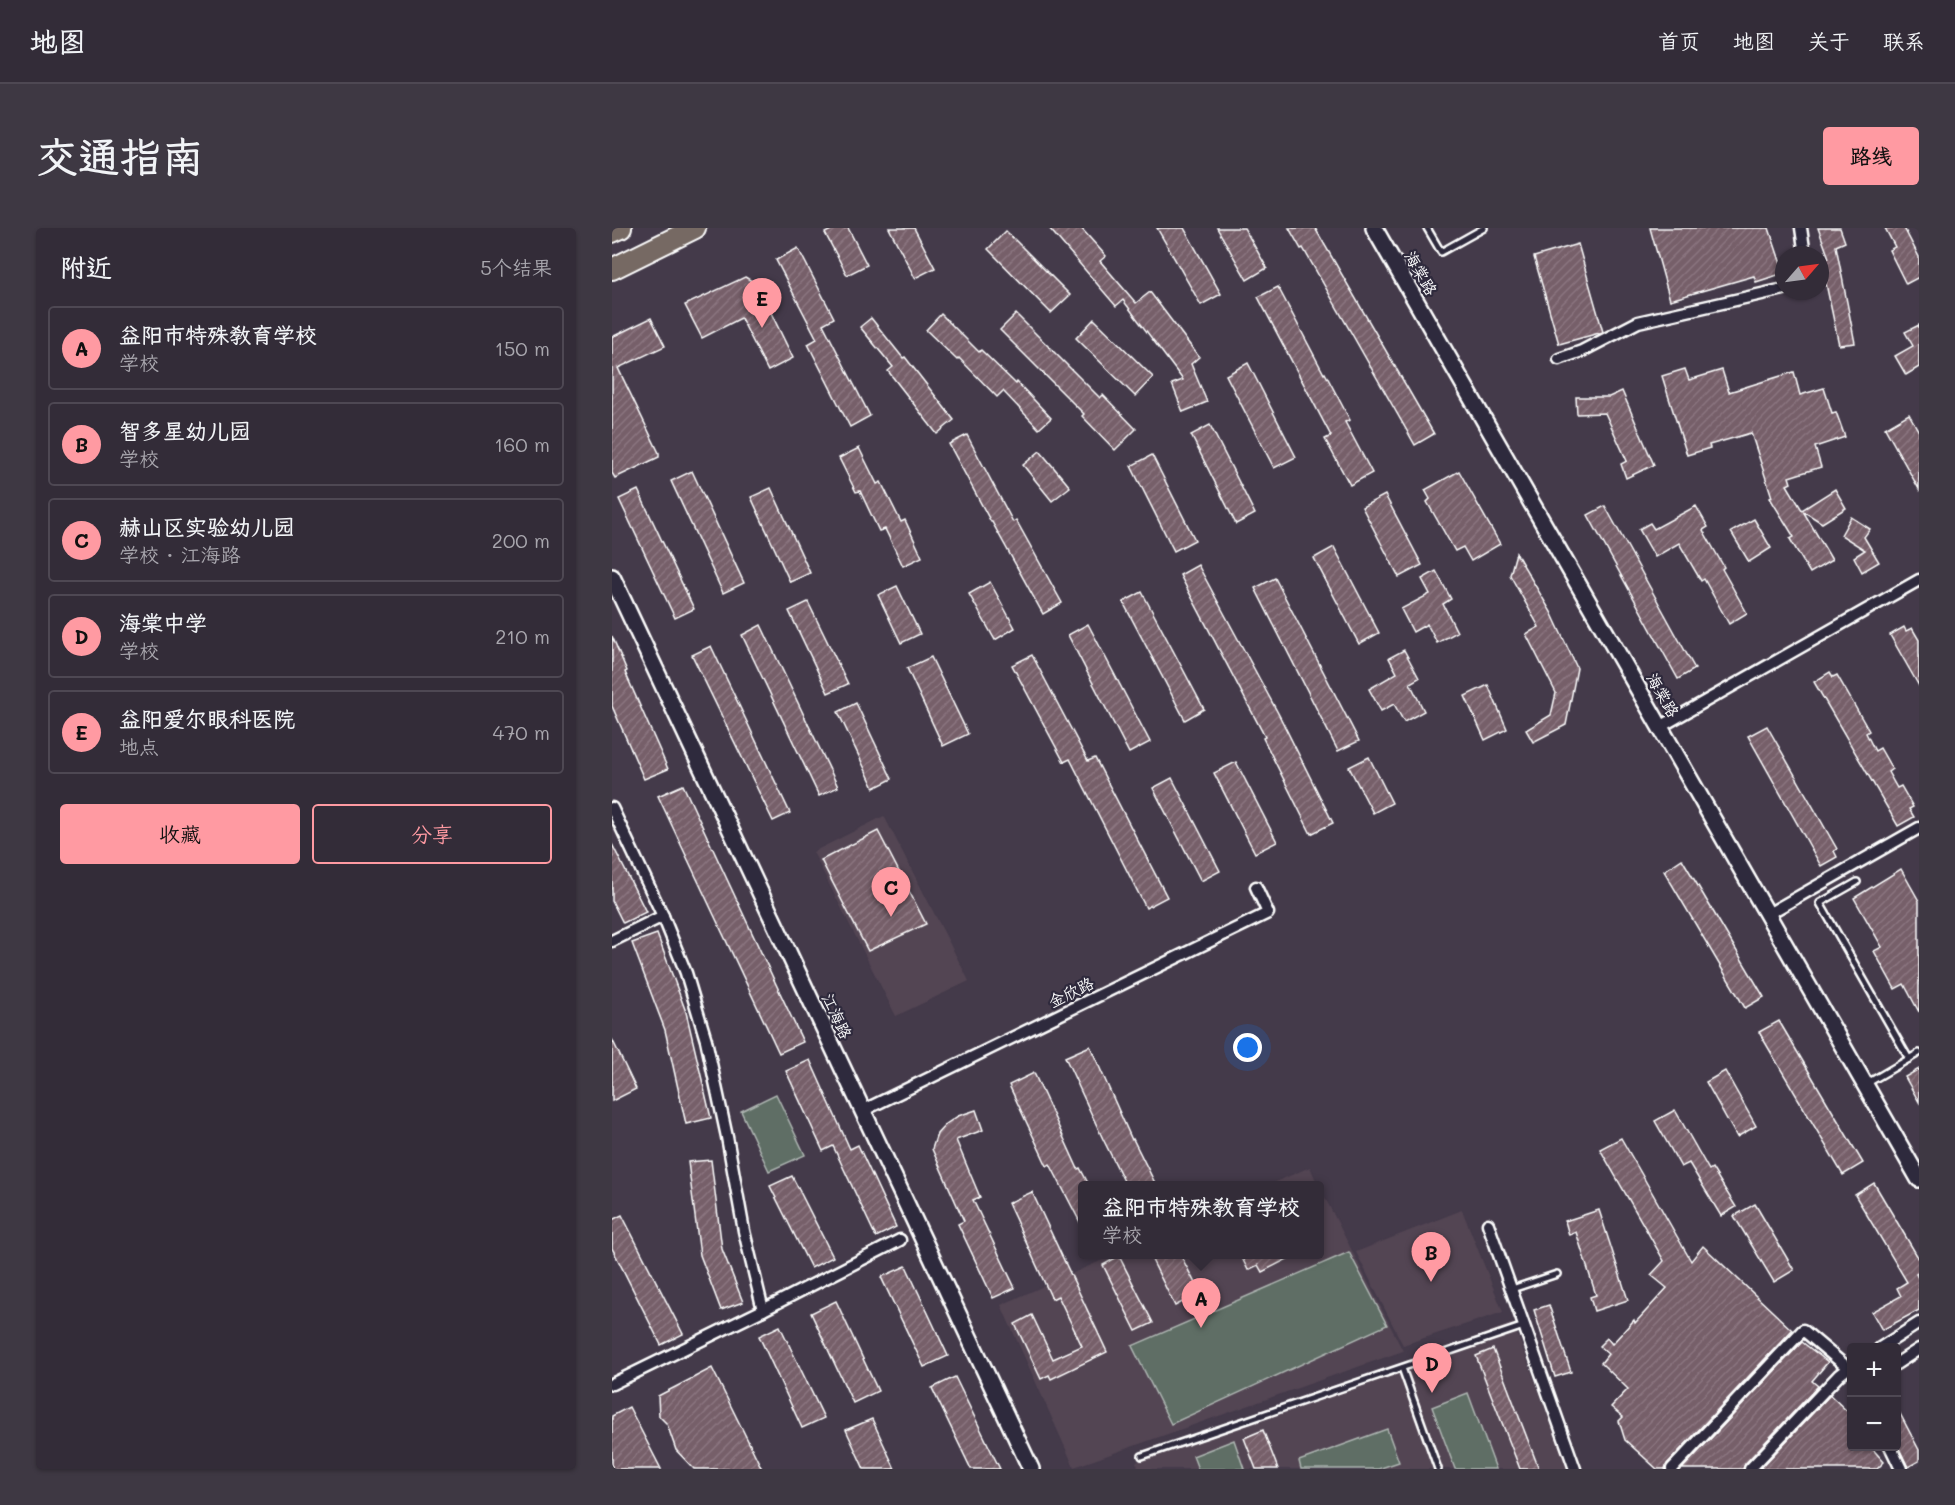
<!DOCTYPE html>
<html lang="zh">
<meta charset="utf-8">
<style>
:root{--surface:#332c38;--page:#3e3843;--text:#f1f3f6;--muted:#a9a7ae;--line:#4e4853;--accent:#ff9aa2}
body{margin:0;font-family:Mali,"LXGW WenKai TC",sans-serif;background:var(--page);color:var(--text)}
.controls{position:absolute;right:18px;bottom:18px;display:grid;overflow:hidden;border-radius:6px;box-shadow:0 2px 4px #0004}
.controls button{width:54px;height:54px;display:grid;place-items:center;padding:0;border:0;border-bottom:2px solid var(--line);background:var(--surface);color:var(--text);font:30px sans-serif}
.compass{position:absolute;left:1163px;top:18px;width:54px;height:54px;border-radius:50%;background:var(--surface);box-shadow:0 2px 4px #0004;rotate:62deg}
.you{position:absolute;left:636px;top:820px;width:21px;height:21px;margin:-15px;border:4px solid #fff;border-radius:50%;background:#1a73e8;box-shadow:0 0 0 9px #1a73e833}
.badge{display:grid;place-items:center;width:39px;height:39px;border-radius:50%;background:var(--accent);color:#111;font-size:20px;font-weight:700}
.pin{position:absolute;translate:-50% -50px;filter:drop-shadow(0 2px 3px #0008)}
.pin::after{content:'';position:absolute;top:32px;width:21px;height:18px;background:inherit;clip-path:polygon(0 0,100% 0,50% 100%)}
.popup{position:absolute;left:466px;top:953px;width:246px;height:78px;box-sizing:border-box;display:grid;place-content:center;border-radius:6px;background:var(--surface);filter:drop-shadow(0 2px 4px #0005);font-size:20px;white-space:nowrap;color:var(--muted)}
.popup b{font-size:22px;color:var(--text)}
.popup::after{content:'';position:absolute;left:50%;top:100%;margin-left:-12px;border:12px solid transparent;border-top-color:var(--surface)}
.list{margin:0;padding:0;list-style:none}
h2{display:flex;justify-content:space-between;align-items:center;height:78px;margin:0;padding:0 24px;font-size:26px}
h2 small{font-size:20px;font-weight:400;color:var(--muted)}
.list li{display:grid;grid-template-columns:39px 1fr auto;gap:18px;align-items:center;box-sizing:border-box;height:84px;margin:0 12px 12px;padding:0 12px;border:2px solid var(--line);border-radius:6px}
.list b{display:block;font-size:22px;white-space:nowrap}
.list p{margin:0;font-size:20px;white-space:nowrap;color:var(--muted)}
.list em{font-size:20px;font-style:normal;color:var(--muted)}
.actions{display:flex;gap:12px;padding:18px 24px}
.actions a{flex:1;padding:14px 0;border:2px solid var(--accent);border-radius:6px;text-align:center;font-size:21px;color:var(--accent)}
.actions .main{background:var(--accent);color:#111}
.map{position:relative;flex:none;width:1307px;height:1241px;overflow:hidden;border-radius:6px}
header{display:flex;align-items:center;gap:36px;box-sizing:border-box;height:84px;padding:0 30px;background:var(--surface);border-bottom:2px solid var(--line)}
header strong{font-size:28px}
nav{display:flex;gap:33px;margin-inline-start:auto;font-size:21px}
.intro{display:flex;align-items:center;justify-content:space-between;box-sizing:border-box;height:144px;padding:0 36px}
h1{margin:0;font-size:42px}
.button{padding:15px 27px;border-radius:6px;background:var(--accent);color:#111;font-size:21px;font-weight:700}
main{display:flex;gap:36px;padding:0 36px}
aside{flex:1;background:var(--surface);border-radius:6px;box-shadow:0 2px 4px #0004}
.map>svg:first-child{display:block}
.built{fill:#534553}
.green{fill:#5e6e65;stroke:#aeb6b2;stroke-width:1.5}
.building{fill:url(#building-hatch);stroke:#fff;stroke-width:1.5}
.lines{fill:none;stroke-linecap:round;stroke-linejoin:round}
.lane-casing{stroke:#fff;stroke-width:10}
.street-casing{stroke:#fff;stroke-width:15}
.secondary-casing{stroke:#fff;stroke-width:20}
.highway-casing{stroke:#fff;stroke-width:24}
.lane{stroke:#2f2a3d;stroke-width:5}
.street{stroke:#2f2a3d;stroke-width:10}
.secondary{stroke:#2f2a3d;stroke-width:15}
.highway{stroke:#766964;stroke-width:20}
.labels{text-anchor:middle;stroke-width:4.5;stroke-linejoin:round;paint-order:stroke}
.street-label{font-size:16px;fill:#fff;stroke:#2f2a3d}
</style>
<header>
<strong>地图</strong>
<nav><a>首页</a><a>地图</a><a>关于</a><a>联系</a></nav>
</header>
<div class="intro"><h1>交通指南</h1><a class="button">路线</a></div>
<main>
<aside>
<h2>附近<small>5个结果</small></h2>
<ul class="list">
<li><span class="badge">A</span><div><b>益阳市特殊教育学校</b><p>学校</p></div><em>150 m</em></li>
<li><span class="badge">B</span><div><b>智多星幼儿园</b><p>学校</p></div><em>160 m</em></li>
<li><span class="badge">C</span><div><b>赫山区实验幼儿园</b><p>学校 · 江海路</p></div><em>200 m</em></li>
<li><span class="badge">D</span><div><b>海棠中学</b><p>学校</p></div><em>210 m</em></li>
<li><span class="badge">E</span><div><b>益阳爱尔眼科医院</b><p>地点</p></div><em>470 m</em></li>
</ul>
<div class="actions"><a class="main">收藏</a><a>分享</a></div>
</aside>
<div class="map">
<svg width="1307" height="1241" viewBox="0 0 1307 1241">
<defs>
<pattern id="building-hatch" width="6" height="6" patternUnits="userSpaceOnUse" patternTransform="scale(1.5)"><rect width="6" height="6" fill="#765e69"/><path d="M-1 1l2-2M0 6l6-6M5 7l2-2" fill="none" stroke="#8b7680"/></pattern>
</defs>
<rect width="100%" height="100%" fill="#443a4a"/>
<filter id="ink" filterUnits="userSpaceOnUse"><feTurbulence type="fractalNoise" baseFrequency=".0167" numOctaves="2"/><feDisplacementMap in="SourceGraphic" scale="12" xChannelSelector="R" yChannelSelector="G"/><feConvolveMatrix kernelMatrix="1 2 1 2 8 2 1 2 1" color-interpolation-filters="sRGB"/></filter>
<g filter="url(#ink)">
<g class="built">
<polygon points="272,588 357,753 284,788 201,624"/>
<polygon points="698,939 706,957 657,957"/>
<polygon points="708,960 791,1123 462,1239 389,1077 502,1027 708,1026"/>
<polygon points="850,982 891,1084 791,1117 744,1024"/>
<polygon points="901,1095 956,1241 527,1241 524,1234"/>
</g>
<g class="green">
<polygon points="164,866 193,927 157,943 129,883"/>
<polygon points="737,1024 775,1097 559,1196 520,1118"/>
<polygon points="856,1165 884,1241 843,1241 820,1179"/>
<polygon points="775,1201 787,1234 766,1241 689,1241 687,1233"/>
<polygon points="622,1212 632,1241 586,1241 581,1228"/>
</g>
<g class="building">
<polygon points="223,0 236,0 255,37 235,47 213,5"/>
<polygon points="277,0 302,0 323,40 303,50"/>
<polygon points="437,0 469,0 494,28 488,33 524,75 538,64 587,129 579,136 595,174 571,184 560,156 571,152 511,72 504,78"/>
<polygon points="545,0 572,0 609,66 589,77"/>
<polygon points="605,0 632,0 655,40 635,52"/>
<polygon points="677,0 703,0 822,206 803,217 691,20 689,21"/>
<polygon points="1038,0 1157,0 1172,45 1144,54 1142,48 1058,72"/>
<polygon points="1206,0 1228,0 1233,14 1224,18 1243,115 1227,117 1209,32 1217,30"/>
<polygon points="1273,0 1292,0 1307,29 1307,49 1294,56 1277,22 1283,19"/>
<polygon points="394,3 458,67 439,85 376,21"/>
<polygon points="966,16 991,104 947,116 922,29"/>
<polygon points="186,20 222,90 211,96 258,188 238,199 196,116 205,111 164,32"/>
<polygon points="133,49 145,56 181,130 156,143 129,90 90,110 73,77"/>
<polygon points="666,59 712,146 713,145 738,192 733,194 760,245 738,257 713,211 719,208 646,69"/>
<polygon points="329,86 367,124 369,122 404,156 405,154 439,190 427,201 391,163 385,169 347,130 345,132 314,102"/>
<polygon points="404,86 488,170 491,167 524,201 503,222 470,188 472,186 388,102"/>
<polygon points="39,90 53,118 6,140 47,225 47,229 3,250 0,245 0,109"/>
<polygon points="259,90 291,130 293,129 342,192 325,206 276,143 281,139 248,99"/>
<polygon points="482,91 541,149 523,168 464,110"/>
<polygon points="1307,97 1307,139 1294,147 1283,128 1301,118 1293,104"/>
<polygon points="636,135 684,229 662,240 614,147"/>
<polygon points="1073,141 1077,152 1110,142 1117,164 1182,144 1188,167 1212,160 1220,185 1224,184 1233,209 1203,219 1209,239 1177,249 1179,255 1175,257 1190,282 1223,261 1234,280 1210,295 1191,283 1220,332 1198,345 1178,311 1182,309 1158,270 1160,269 1139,205 1097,217 1098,220 1075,227 1050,148"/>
<polygon points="1010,163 1042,237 1014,250 1009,236 1015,233 993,185 965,186 964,169 997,169"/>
<polygon points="1297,186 1307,204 1307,261 1273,200"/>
<polygon points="598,197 643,286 624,296 579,207"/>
<polygon points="355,207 401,294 404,292 450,375 431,386 380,294 379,294 337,216"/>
<polygon points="247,220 265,256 269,254 289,294 293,292 310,329 291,338 273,301 267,303 248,263 244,264 227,230"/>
<polygon points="428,223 458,259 440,273 411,237"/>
<polygon points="540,227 583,312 562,323 519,238"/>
<polygon points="80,243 132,355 111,365 59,253"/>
<polygon points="847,243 888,316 859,333 851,319 843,323 815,274 818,271 813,262"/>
<polygon points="159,260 198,345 178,354 139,269"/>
<polygon points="26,262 82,381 63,390 7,271"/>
<polygon points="773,267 810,337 787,349 750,279"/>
<polygon points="993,278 1083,441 1066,451 976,287"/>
<polygon points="1084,278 1096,299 1091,302 1112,339 1110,341 1135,385 1117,396 1092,351 1089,353 1067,315 1043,329 1027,301 1038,295 1042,301"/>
<polygon points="1239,289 1258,301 1252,309 1267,334 1250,344 1242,329 1253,322 1229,307"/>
<polygon points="1142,291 1159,320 1137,334 1119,304"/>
<polygon points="722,319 767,405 747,416 702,330"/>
<polygon points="904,325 939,384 965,440 954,497 921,514 914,502 939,487 944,465 914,406 927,399 898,347"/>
<polygon points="586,337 667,487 721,595 699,606 651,510 653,509 568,347"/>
<polygon points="824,343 839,371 831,376 845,404 825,415 815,396 801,404 789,381 818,366 810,351"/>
<polygon points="663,350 747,513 726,523 643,360"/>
<polygon points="378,354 403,400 383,412 357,366"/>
<polygon points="285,358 308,406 289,415 266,367"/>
<polygon points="530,364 592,481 573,492 511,374"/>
<polygon points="196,374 236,456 216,465 177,383"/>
<polygon points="476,396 538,514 517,525 456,407"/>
<polygon points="149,397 226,559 207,568 130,407"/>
<polygon points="1292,399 1294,403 1300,400 1307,412 1307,458 1278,407"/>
<polygon points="0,408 15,443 13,444 56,541 32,551 0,478"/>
<polygon points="99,418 178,585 161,593 80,427"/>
<polygon points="792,422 807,450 798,455 812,483 792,494 782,476 769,483 757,461 785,445 777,430"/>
<polygon points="420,427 476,533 483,530 555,669 534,680 458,531 452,534 400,437"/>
<polygon points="319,429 356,506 331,518 295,440"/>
<polygon points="1218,444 1221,449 1225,447 1257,503 1254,505 1263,523 1268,520 1280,541 1276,544 1285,560 1289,558 1301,579 1297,581 1302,589 1286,598 1202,454"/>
<polygon points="876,457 895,501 873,512 853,468"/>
<polygon points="244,475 280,551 262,560 226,484"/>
<polygon points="1155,498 1225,621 1222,623 1225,629 1209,638 1136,508"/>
<polygon points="757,529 780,575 761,585 737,539"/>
<polygon points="624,534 665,614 643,625 602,545"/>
<polygon points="560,550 608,643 589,653 541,560"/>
<polygon points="71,557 191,814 167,825 46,568"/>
<polygon points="266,603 314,696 256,723 209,632"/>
<polygon points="0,616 34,684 11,695 0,673"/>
<polygon points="1070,631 1152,769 1133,780 1052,643"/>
<polygon points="1289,641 1307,673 1307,784 1292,756 1283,761 1262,723 1270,719 1242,670"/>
<polygon points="45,706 74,784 99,890 74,896 53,802 20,715"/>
<polygon points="1167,793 1251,935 1231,947 1147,804"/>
<polygon points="0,811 24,861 0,873"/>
<polygon points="478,818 520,912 521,911 544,957 514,957 491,911 453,829"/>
<polygon points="198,832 238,921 246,917 284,999 264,1009 221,918 211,923 174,843"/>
<polygon points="1307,841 1307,874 1293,849"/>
<polygon points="1113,843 1144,898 1125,909 1094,854"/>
<polygon points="422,845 466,941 468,940 477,957 471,957 471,1000 438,936 435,938 397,857"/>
<polygon points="364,882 371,902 344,912 368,969 361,972 403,1060 381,1070 346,996 352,993 320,921 325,906 334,896 346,888"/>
<polygon points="1063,882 1097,942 1100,940 1124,979 1109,988 1077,935 1069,939 1043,893"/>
<polygon points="1009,910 1079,1033 1091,1018 1180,1102 1055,1236 1053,1241 1045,1241 1013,1212 1007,1193 1011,1189 999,1179 1016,1161 989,1135 996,1126 987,1118 995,1110 1000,1116 1022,1092 1023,1095 1055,1060 1039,1047 1052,1033 988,921"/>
<polygon points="99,932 110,1021 131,1074 109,1082 88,1027 76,934"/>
<polygon points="180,948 221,1029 199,1040 158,958"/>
<polygon points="1262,955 1307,1031 1307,1044 1304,1046 1307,1052 1307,1082 1270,1102 1260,1084 1289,1068 1285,1060 1295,1054 1243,967"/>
<polygon points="420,964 495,1124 439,1151 437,1147 429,1151 403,1096 420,1087 441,1131 470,1118 446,1068 440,1071 396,975"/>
<polygon points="1143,976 1182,1042 1162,1054 1122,988"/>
<polygon points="987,982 1016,1072 982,1083 978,1069 984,1067 964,1004 957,1007 953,993"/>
<polygon points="10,987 71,1106 49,1117 0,1020 0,992"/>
<polygon points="537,1026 568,1026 588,1065 563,1078"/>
<polygon points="628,1026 685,1026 650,1044 646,1037 636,1042"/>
<polygon points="507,1028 541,1095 524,1103 491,1037"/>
<polygon points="294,1038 336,1128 312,1139 269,1049"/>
<polygon points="224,1073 266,1163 241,1175 199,1085"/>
<polygon points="937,1077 959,1144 943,1149 922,1082"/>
<polygon points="168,1098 212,1190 190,1200 147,1108"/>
<polygon points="1190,1114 1216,1134 1200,1153 1206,1158 1133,1236 1131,1241 1070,1241"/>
<polygon points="881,1121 927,1241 908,1241 864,1128"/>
<polygon points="100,1140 150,1241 82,1241 64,1222 55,1196 47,1188 46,1168"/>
<polygon points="343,1149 388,1241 359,1241 320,1160"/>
<polygon points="1218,1167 1239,1187 1239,1218 1258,1218 1272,1234 1265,1241 1148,1241"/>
<polygon points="1284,1178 1307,1222 1307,1233 1296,1239 1284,1214"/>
<polygon points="17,1179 49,1241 0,1241 0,1188"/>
<polygon points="260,1191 283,1241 252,1241 234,1202"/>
<polygon points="651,1202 666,1241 644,1241 632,1210"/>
</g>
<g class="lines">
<defs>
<g id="lane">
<polyline points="815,0 829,24 872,0"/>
<polyline points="1245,654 1208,675 1297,831"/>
<polyline points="1254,856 1307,825"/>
<polyline points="900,1061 945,1046"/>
<polyline points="790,1140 826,1241"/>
<polyline points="530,1228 912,1098"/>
</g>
<g id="street">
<polyline points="1189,0 1193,27"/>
<polyline points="947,131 970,123 1026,94 1172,61"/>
<polyline points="1048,499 1307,352"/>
<polyline points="0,580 51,688"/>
<polyline points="1156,686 1307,600"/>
<polyline points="0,713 51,688 74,745 94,812 115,909 132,1003 151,1082 0,1156"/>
<polyline points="250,883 656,685 644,659"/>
<polyline points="876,996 963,1241"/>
<polyline points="151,1082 288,1012"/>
<polyline points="1268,1120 1307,1095"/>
<polyline points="1284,1136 1307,1121"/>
<polyline points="1278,1218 1289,1241"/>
<polyline points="1060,1241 1191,1102 1236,1140 1240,1137"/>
<polyline points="1138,1241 1227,1147 1236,1140"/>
</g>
<g id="secondary">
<polyline points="762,0 1307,951"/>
<polyline points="0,349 419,1241"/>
</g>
<g id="highway">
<polyline points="0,4 9,0"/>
<polyline points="0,41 83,0"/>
</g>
</defs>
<use href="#lane" class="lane-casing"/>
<use href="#street" class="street-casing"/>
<use href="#secondary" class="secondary-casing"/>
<use href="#highway" class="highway-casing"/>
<use href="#lane" class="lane"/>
<use href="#street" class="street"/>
<use href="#secondary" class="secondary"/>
<use href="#highway" class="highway"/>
</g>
</g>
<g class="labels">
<g class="street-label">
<text transform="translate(809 45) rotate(60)" y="6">海棠路</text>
<text transform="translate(1051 467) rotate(60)" y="6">海棠路</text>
<text transform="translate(459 764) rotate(-26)" y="6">金欣路</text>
<text transform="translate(225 788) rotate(65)" y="6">江海路</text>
</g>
</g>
</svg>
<div class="controls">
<button>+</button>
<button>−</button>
</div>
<svg class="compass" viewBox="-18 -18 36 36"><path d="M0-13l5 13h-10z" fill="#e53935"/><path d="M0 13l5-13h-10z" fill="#a9a7ae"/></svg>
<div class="you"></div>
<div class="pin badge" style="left:589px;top:1100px">A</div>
<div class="popup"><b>益阳市特殊教育学校</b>学校</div>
<div class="pin badge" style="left:819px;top:1054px">B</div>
<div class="pin badge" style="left:279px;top:689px">C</div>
<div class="pin badge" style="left:820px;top:1165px">D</div>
<div class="pin badge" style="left:150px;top:100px">E</div>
</div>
</main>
